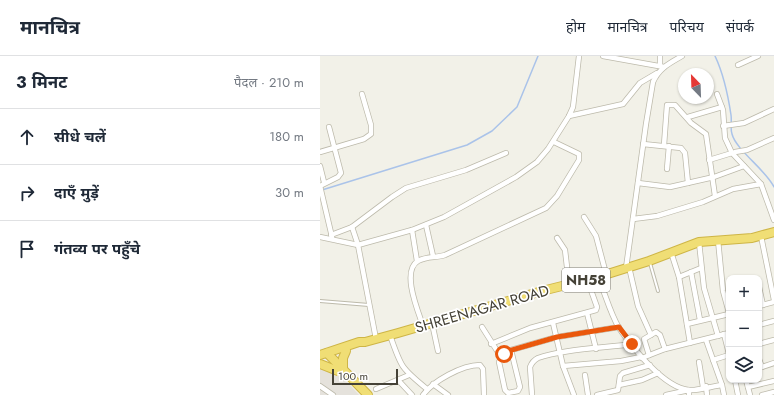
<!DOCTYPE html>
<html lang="hi">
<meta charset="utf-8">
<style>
:root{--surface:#fff;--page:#f2f2f3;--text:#1f2937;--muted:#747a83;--line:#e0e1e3}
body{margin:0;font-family:Jost,"Noto Sans Devanagari",sans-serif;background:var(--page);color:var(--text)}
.controls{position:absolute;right:12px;bottom:12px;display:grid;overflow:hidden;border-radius:8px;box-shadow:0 1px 3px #0004}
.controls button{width:36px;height:36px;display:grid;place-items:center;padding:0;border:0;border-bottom:1px solid var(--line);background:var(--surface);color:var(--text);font:20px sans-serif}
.compass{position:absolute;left:358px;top:12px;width:36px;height:36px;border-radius:50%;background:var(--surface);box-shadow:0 1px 3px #0004;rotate:337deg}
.scale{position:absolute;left:12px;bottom:10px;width:66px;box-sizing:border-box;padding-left:4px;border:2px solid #454237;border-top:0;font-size:11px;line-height:14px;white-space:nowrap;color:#454237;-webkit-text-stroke:3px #fff;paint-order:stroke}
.stop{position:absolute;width:12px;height:12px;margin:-9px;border:3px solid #ea580c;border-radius:50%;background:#fff}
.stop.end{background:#ea580c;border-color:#fff;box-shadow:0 1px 4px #0008}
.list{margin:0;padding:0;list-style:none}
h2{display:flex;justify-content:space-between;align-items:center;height:52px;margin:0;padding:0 16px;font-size:17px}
h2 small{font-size:13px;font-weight:400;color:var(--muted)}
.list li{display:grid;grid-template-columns:26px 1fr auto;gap:12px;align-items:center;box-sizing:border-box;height:56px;padding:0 16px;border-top:1px solid var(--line)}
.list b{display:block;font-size:15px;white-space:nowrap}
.list em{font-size:13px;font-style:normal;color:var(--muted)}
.icon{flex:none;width:22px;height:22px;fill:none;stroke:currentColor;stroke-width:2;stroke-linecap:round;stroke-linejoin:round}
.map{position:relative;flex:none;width:454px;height:339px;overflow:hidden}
header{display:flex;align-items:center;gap:24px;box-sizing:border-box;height:56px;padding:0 20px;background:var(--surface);border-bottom:1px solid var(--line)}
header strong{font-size:19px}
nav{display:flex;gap:22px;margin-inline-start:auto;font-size:14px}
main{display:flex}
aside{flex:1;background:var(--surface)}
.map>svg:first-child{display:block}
.industrial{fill:#e5e2dc}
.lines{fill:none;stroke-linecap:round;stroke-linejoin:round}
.stream{stroke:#aac3e9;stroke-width:1.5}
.lane-casing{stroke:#bdbaab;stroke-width:4}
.street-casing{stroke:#bdbaab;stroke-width:6}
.highway-casing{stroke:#ceb546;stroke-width:10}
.lane{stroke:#fff;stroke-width:2}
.street{stroke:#fff;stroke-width:4.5}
.highway{stroke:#f0de75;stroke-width:8}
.route{stroke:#ea580c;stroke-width:5}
.labels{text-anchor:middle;stroke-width:3.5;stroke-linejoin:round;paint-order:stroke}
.shield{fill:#fff;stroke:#7d7b73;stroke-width:1}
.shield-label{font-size:14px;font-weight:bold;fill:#454237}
.street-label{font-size:15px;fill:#454237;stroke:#fff}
</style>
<header>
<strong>मानचित्र</strong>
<nav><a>होम</a><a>मानचित्र</a><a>परिचय</a><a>संपर्क</a></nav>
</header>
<main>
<aside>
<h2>3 मिनट<small>पैदल · 210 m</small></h2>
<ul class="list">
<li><svg class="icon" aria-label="ahead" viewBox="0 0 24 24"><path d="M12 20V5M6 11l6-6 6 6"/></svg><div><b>सीधे चलें</b></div><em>180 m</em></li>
<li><svg class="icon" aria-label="right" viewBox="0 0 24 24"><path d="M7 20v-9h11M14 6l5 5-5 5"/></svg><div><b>दाएँ मुड़ें</b></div><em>30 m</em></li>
<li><svg class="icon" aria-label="arrive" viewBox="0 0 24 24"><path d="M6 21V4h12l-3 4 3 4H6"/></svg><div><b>गंतव्य पर पहुँचे</b></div></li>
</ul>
</aside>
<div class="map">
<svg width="454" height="339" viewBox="0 0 454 339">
<rect width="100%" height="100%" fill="#f2f1e8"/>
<polygon class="industrial" points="0,312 17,315 39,339 0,339"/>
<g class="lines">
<g class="stream">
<path d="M395,0C404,19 408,39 411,59C412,65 410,72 412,78C416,94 446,114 454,131"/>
<polyline points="2,134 147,89 172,75 197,51 218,0"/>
</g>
<defs>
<g id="lane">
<polyline points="330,207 338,235"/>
<polyline points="0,245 49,249"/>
</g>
<g id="street">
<polyline points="283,0 344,11"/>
<polyline points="340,0 340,10"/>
<polyline points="418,9 438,0"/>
<polyline points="397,38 403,54 405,82 412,97 441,128"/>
<polyline points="249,60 303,48 320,27 337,17"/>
<polyline points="368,61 402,51"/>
<polyline points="403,70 424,67 454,53"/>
<polyline points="323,88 361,92 365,97 368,127"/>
<polyline points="344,89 347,49 355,49 371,67 386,78 395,140"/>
<polyline points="0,96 44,83 51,78 51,69 42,38"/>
<polyline points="415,96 427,94 454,82"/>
<polyline points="389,104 412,97"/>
<polyline points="0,110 4,126"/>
<polyline points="347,113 349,90"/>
<polyline points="318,127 350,131 394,121 424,110"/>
<polyline points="0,130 18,121 21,117 9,71"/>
<polyline points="0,130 12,181"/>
<polyline points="264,161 276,180 286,218"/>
<polyline points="313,163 337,160 383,146 413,133 441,128 454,164"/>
<polyline points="106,169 113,200"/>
<polyline points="32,171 38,189 56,283"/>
<polyline points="92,174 97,205"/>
<polyline points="11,179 32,171 72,141 86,132 146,114 186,97"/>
<polyline points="441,180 454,244"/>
<polyline points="0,181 38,189 92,174 124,161 196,121 217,106 228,93 249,60 253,51 259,0"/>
<polyline points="237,182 245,194 249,228"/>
<polyline points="398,184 403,235 409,257"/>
<polyline points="379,186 384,232 398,280"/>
<polyline points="351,196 359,221 370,287"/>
<polyline points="309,211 318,250 331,279"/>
<path d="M306,212L326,68L333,26C339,12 350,7 362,0"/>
<polyline points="371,216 380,264"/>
<path d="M278,221C285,237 290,257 299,272C312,291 344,332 369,334C377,335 393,330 402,329L386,284"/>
<polyline points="359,221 381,212"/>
<polyline points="439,231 443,249"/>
<polyline points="439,250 454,246"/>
<polyline points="267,257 276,293"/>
<polyline points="112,267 118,295"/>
<polyline points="233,267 243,310 254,339"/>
<polyline points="367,268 409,258"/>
<polyline points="439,269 454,265"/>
<path d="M103,270C98,255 81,215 98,205C107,200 116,202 125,199L226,152L237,140L259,104V98L234,86"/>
<polyline points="162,271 181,301"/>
<polyline points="404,278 409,298"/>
<path d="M70,279C81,311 81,312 107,333"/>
<polyline points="171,288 210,272 276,254 277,251 267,223"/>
<polyline points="439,288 454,284"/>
<path d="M191,294L200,331L198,335L188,337L185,334L179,306C181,300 185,296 191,294L237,281L299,271"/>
<polyline points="329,299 324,283 336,276 340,279 345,293"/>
<polyline points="322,302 345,293 409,277"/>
<polyline points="439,303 442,311"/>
<polyline points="393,304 409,299"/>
<polyline points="379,306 383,331"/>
<polyline points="243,310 301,305 321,301"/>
<polyline points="439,312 454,307"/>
<polyline points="265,319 268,339"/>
<polyline points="78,324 92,339"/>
<polyline points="415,324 418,339"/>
<polyline points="426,324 430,339"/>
<polyline points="113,328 128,339"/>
<polyline points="299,329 322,324 338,317"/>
<polyline points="402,329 404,339"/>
<polyline points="0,330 13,339"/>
<polyline points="386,330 387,339"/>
<polyline points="428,331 454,325"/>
<polyline points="56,333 89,319"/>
<path d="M103,339C113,325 142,309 160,309L163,313L164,339"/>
<path d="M212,339L210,311C212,306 214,304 218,302C242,293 286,292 312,288"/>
<polyline points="277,339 298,334 300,320 303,317 330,309"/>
<polyline points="346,339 369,334 369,339"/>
<polyline points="442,339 454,336"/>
</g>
<g id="highway">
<polyline points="7,297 48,339"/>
<polyline points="0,299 39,286 45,286 78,277 222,235 278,221 329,205 379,186 432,182 454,176"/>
<polyline points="0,308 18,315"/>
<polyline points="23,313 23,302 26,295"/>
</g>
</defs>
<use href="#lane" class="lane-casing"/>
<use href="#street" class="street-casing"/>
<use href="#highway" class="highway-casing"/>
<use href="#lane" class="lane"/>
<use href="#street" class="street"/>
<use href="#highway" class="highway"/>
</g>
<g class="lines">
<polyline class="route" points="184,298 188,295 237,281 299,271 312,288"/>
</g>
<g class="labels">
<rect class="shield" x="242" y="212" width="48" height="24" rx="3"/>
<g class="shield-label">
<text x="266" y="229">NH58</text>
</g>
<g class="street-label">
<text transform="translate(162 253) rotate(-16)" y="5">SHREENAGAR ROAD</text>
</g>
</g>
</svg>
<div class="controls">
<button>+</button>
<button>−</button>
<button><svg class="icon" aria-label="layers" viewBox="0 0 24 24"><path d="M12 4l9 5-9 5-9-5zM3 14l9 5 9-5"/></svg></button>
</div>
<svg class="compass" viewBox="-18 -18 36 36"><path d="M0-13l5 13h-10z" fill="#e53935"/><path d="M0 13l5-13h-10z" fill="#747a83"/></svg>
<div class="scale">100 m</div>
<div class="stop" style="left:184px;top:298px"></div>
<div class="stop end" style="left:312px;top:288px"></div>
</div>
</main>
